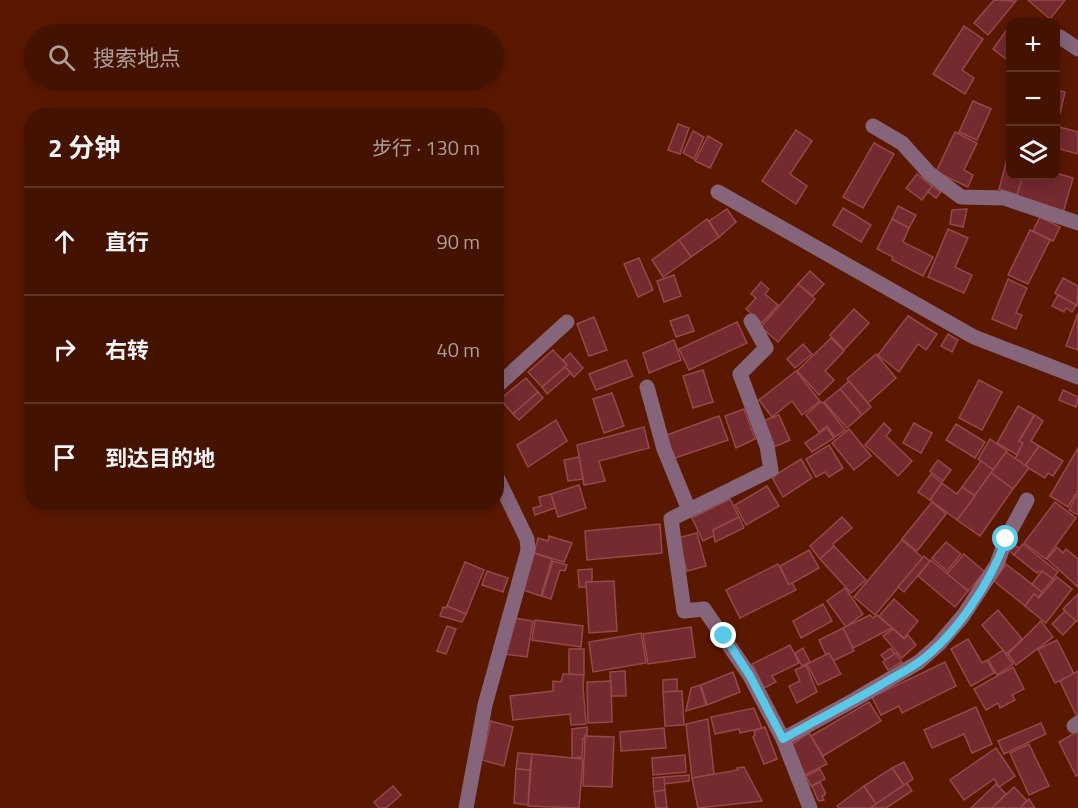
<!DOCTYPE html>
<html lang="zh">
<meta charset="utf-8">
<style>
:root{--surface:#441200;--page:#4e200f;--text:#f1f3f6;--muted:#af9e99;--line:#5c3222}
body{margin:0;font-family:"Titillium Web","Noto Sans SC",sans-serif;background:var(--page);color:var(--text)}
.controls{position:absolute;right:18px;top:18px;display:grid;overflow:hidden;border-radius:12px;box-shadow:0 3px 15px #0003}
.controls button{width:54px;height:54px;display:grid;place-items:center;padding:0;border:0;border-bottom:2px solid var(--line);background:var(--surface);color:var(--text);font:30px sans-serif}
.stop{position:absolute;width:18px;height:18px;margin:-14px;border:4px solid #5bc8e7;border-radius:50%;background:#fff}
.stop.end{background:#5bc8e7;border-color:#fff;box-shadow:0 2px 6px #0008}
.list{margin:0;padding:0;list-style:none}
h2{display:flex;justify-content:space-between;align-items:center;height:78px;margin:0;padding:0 24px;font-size:26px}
h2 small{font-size:20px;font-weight:400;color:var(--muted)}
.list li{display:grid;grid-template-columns:39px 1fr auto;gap:18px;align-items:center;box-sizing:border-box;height:108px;padding:0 24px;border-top:2px solid var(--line)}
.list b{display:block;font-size:22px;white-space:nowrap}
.list em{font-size:20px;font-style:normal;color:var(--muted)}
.icon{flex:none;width:33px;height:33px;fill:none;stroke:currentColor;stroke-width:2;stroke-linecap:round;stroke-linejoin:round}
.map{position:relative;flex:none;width:1078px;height:808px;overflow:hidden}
.search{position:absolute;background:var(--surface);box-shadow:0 3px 15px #0003;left:24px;top:24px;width:480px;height:66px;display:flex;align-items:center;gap:15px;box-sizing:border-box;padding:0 21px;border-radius:33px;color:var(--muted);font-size:22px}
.panel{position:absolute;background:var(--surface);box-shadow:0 3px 15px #0003;left:24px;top:108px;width:480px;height:402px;border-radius:24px}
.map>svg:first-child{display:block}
.building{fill:#742a2e;stroke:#96484a;stroke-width:1.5}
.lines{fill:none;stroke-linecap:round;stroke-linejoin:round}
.minor{stroke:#86647a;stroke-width:15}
.route{stroke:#5bc8e7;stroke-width:8}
</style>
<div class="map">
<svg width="1078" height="808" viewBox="0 0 1078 808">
<rect width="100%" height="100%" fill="#5b1800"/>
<g class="building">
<polygon points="994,0 1016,1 988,35 974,23"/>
<polygon points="1028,0 1065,0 1050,19"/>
<polygon points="964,26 983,39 962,70 974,78 965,94 933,74"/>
<polygon points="1008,28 1010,29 1010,62 993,49"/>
<polygon points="1056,90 1065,92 1060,113 1056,112"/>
<polygon points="973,101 991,109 977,140 959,132"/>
<polygon points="678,124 689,128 680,154 668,150"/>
<polygon points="1056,126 1078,132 1078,154 1056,148"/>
<polygon points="796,130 812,141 790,174 807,186 796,204 762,181"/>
<polygon points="693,131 704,137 694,159 683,153"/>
<polygon points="955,132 977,143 964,170 973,175 968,187 936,172"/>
<polygon points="708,136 722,144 710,168 695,161"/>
<polygon points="874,143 894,154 863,208 843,197"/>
<polygon points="1010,148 1010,176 1023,176 1017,195 999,189"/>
<polygon points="1056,173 1073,178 1063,213 1016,199 1023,176 1056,176"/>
<polygon points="917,174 932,186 922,200 906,188"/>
<polygon points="932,186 941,192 936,198 928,192"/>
<polygon points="898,206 916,215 909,228 892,219"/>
<polygon points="843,208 871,225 861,242 833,225"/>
<polygon points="727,209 736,222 719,237 709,221"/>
<polygon points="967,209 963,227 950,224 952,210"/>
<polygon points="1040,217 1060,227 1053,241 1033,231"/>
<polygon points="707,219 719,237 691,257 679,240"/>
<polygon points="892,219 909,228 903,242 933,257 923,276 892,260 893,257 877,249"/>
<polygon points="948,229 968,238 955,267 972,275 964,293 928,277"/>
<polygon points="1030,230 1050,240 1028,284 1008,275"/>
<polygon points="679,240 691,257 663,277 652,260"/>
<polygon points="639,258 653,290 638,297 624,264"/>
<polygon points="810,271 824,284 813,296 798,284"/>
<polygon points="674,275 681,296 664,302 657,281"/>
<polygon points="1063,278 1078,286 1077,306 1055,293"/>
<polygon points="1008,279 1027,288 1016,313 1022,315 1016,329 992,319"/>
<polygon points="761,282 769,289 765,294 778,305 762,323 746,309 756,298 751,294"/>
<polygon points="798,284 815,299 778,342 761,327"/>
<polygon points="1058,295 1076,305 1072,312 1066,308 1064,312 1052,306"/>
<polygon points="854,309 869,323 844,350 830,335"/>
<polygon points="1078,313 1078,350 1066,346"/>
<polygon points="688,315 694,331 676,337 670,321"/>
<polygon points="908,316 937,334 926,350 918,344 899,372 878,355"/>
<polygon points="594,317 607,350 589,356 577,324"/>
<polygon points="737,322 747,343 689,370 679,349"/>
<polygon points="948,334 958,340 952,352 941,346"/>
<polygon points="831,338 844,351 825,371 834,380 819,395 797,371"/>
<polygon points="674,340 681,360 649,373 643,353"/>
<polygon points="803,344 812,354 795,368 787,359"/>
<polygon points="553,350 567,365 542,387 528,372"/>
<polygon points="570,353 583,368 574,377 565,367 567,365 563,360"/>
<polygon points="876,354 896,378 868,403 847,379"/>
<polygon points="626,360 633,376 596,390 589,374"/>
<polygon points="565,367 571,373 547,394 542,387"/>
<polygon points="703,370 713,402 693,408 683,376"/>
<polygon points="796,371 820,401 802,415 792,401 772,417 759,400"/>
<polygon points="526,378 538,392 513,414 500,399"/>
<polygon points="979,380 1002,392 982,430 959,418"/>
<polygon points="849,381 871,407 862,415 840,389"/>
<polygon points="840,389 862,415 847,428 824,402"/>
<polygon points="1063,390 1078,397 1076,407 1059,400"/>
<polygon points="538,392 543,398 519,420 513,414"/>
<polygon points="612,393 624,426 604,433 593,399"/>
<polygon points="820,402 824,403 845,430 835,437 827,426 819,432 806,415"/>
<polygon points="1018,406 1034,415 1019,441 1023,443 1017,455 997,443"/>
<polygon points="744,409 755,439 736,448 725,416"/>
<polygon points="779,415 790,440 774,447 763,421"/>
<polygon points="1035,415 1043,421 1031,441 1039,446 1025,466 1015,459 1023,443 1019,441"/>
<polygon points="719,416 728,440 672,459 664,436"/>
<polygon points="556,420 567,441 528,467 517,445"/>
<polygon points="884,423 891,430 886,436 912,461 898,476 865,445"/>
<polygon points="914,423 932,433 921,453 903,443"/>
<polygon points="956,424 985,442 975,458 946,440"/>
<polygon points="644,427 649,448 599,461 605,481 584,485 577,445"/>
<polygon points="827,428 834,438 812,452 805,443"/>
<polygon points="849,429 871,456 854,470 832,443"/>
<polygon points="990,439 1007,451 993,470 978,459"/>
<polygon points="829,445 843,468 829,477 825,472 816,477 806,459"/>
<polygon points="1039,446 1063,461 1053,476 1048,473 1045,478 1025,466"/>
<polygon points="1078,448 1078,490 1068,507 1050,496"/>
<polygon points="1006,452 1029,468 1013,489 991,473"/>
<polygon points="579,457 583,479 568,481 564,460"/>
<polygon points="801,459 812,478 783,497 772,477"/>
<polygon points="938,460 951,470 943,481 930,471"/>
<polygon points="981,461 993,470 975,496 962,487"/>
<polygon points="991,473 1013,489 980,536 957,520"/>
<polygon points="931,474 942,483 930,500 918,492"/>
<polygon points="942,483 957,494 962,487 975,496 957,520 930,500"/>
<polygon points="579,485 586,508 558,517 551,494"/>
<polygon points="767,486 779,506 746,525 735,505"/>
<polygon points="1078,493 1078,515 1069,510"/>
<polygon points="551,494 555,508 535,515 533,508 541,506 539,497"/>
<polygon points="730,499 739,517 713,530 715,535 703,541 692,518"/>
<polygon points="932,502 946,514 917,551 902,539"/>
<polygon points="1055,502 1076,518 1046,559 1024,543"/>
<polygon points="739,517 744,528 715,542 713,530"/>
<polygon points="842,517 852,528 833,544 834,546 820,559 810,546"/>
<polygon points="660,524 662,553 587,560 585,531"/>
<polygon points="697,533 706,566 687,571 678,538"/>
<polygon points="549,536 572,543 564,562 534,553 538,538 548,541"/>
<polygon points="902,540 923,558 875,615 854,597"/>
<polygon points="946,542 961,554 947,571 932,558"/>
<polygon points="1013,544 1020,549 1014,555 1009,550"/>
<polygon points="1023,544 1058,572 1053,579 1042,571 1041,573 1038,571 1037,573 1014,555"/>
<polygon points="834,546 866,580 851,593 820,559"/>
<polygon points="1057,547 1063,553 1066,549 1078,559 1078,587 1047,559"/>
<polygon points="809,550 819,568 789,585 780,566"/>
<polygon points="534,553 552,559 541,596 523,590"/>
<polygon points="964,554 985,572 968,591 947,574"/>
<polygon points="924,556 930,561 904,592 898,587"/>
<polygon points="931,560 968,591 955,607 918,576"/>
<polygon points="553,561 567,565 565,571 560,570 551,599 542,596"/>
<polygon points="465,562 484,570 466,614 447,606"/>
<polygon points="778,564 789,585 792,583 796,590 740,618 726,590"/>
<polygon points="1006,564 1042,592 1038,598 1034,594 1025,606 994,581"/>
<polygon points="592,569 592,582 586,582 586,587 579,587 578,570"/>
<polygon points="487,571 508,578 503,592 482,585"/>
<polygon points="1042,571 1053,579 1042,592 1032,584"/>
<polygon points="1057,577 1072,589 1046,623 1025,606 1034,594 1039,598"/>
<polygon points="614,581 617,631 589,633 586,582"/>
<polygon points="845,588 863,614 846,627 827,601"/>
<polygon points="1078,594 1078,620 1076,622 1063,609"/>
<polygon points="894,599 918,621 904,638 879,616"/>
<polygon points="823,604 832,621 801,638 793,621"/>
<polygon points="447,606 466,614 462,622 440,616 443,607 446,608"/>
<polygon points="998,610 1022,639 1006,654 982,625"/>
<polygon points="1065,611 1076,621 1063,635 1052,624"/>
<polygon points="870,615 873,618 877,615 892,628 853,648 843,628"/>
<polygon points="509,617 533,621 527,657 504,654"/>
<polygon points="535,620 583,626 581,647 532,640"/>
<polygon points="1041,621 1053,637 1016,665 1008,654"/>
<polygon points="447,626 456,629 446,654 437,651"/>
<polygon points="691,627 695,657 648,664 643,634"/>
<polygon points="843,628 854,651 833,661 829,653 826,655 819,640"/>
<polygon points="893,629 904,639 908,635 916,645 902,658 883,636"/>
<polygon points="641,633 646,663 593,672 589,642"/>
<polygon points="968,639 982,663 987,660 994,673 971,686 951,649"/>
<polygon points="1057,640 1074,674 1055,683 1038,649"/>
<polygon points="790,645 799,663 772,676 776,682 764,688 752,664"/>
<polygon points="803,648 810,662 802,666 795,653"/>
<polygon points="891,648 895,654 885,660 881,655"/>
<polygon points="569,649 584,649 584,675 569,674"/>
<polygon points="1003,650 1013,664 997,675 988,660"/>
<polygon points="829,653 841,674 818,685 807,664"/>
<polygon points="896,653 902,662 888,670 883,662"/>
<polygon points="945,662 956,686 902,713 899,706 881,715 872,697"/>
<polygon points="806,665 817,692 797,703 789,686 800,681 795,670"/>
<polygon points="1013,667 1024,689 1012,695 1015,700 1000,708 998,703 986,710 974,689"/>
<polygon points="625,671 626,696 611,696 610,672"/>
<polygon points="1078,671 1078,716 1077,717 1060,681"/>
<polygon points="733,672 740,692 707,705 701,685"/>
<polygon points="563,674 584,675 583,686 586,724 571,725 570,714 513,720 510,696 553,691 553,681 561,682"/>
<polygon points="677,679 677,691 663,692 663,680"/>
<polygon points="611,681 612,722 588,723 587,682"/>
<polygon points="700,685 706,705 686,711 691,688"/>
<polygon points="682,691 684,725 665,726 663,692"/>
<polygon points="869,702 881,721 823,756 811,736"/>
<polygon points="976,707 992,744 972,753 964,734 932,748 924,730"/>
<polygon points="754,708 762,728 740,733 739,729 715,734 711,717"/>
<polygon points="708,719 714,774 692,778 686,724"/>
<polygon points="491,721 513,727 504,766 482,760"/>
<polygon points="1041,723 1046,734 1004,754 998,741"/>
<polygon points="587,727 587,735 585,735 584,739 583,739 582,757 572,758 572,729"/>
<polygon points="765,727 777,759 764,764 753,737 755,735 754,731"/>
<polygon points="664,728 666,748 621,751 620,732"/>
<polygon points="1078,731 1078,775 1076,776 1059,742"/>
<polygon points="809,733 827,764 805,775 792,744"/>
<polygon points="585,736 614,737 612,787 583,786"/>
<polygon points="1029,744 1049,786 1029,795 1010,753"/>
<polygon points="996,748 1015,776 999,787 994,779 964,800 950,780"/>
<polygon points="518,753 532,754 530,770 516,769"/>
<polygon points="532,754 583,759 579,808 528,806"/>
<polygon points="685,755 686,772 653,775 652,758"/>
<polygon points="904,762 913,779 904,785 892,768"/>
<polygon points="744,767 762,801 698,808 692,778 738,770 737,768"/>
<polygon points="892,768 904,785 876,804 864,786"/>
<polygon points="516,769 530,770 528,805 514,803"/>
<polygon points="820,769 825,779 811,786 806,776"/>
<polygon points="689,775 689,781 664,784 664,777"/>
<polygon points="664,777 665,790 654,792 653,778"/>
<polygon points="820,782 825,792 825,795 822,796 824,800 820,801 818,800 812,786"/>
<polygon points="907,783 912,791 886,808 870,808"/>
<polygon points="996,784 1006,794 992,808 971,808"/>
<polygon points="393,786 401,795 386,808 379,808 374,802"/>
<polygon points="864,786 876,804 870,808 839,808 837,806"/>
<polygon points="1014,787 1027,801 1020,808 992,808"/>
<polygon points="665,790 667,808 656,808 654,792"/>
<polygon points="1029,799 1035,808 1020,808"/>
</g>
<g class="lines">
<g class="minor">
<polyline points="1060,37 1078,49"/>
<polyline points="873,126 902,143 929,173 961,197 1004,198 1078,223"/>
<polyline points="718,192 974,337 1078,377"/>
<polyline points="751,321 766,348 740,374 767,446 771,470 671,519 684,611 704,609 750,676 783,739 810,808"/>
<polyline points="496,387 567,322"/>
<polyline points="647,387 664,449 689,510"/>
<polyline points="1074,726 1078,723"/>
<polyline points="783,739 854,700 919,662 939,644 963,616 997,564 1006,539 1027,500"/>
<polyline points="466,808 485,705 528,550 527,539 496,475"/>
</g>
</g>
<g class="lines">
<path class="route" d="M724,636L750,676L783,739C817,720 850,703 884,683C895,676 908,670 919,662C956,635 991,582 1006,539"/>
</g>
</svg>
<div class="controls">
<button>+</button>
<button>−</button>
<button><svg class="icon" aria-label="layers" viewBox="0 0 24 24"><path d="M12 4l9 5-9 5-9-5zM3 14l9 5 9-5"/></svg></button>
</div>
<div class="stop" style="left:1006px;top:539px"></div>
<div class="stop end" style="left:724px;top:636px"></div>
<div class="search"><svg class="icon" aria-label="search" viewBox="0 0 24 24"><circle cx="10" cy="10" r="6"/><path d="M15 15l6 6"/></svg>搜索地点</div>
<section class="panel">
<h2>2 分钟<small>步行 · 130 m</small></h2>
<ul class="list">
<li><svg class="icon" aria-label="ahead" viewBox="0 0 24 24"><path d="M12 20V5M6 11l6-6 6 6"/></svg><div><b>直行</b></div><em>90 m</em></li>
<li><svg class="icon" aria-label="right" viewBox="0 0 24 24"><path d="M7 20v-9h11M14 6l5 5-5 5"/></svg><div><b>右转</b></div><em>40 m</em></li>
<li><svg class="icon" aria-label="arrive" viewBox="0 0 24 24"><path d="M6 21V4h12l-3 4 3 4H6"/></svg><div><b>到达目的地</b></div></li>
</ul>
</section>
</div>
